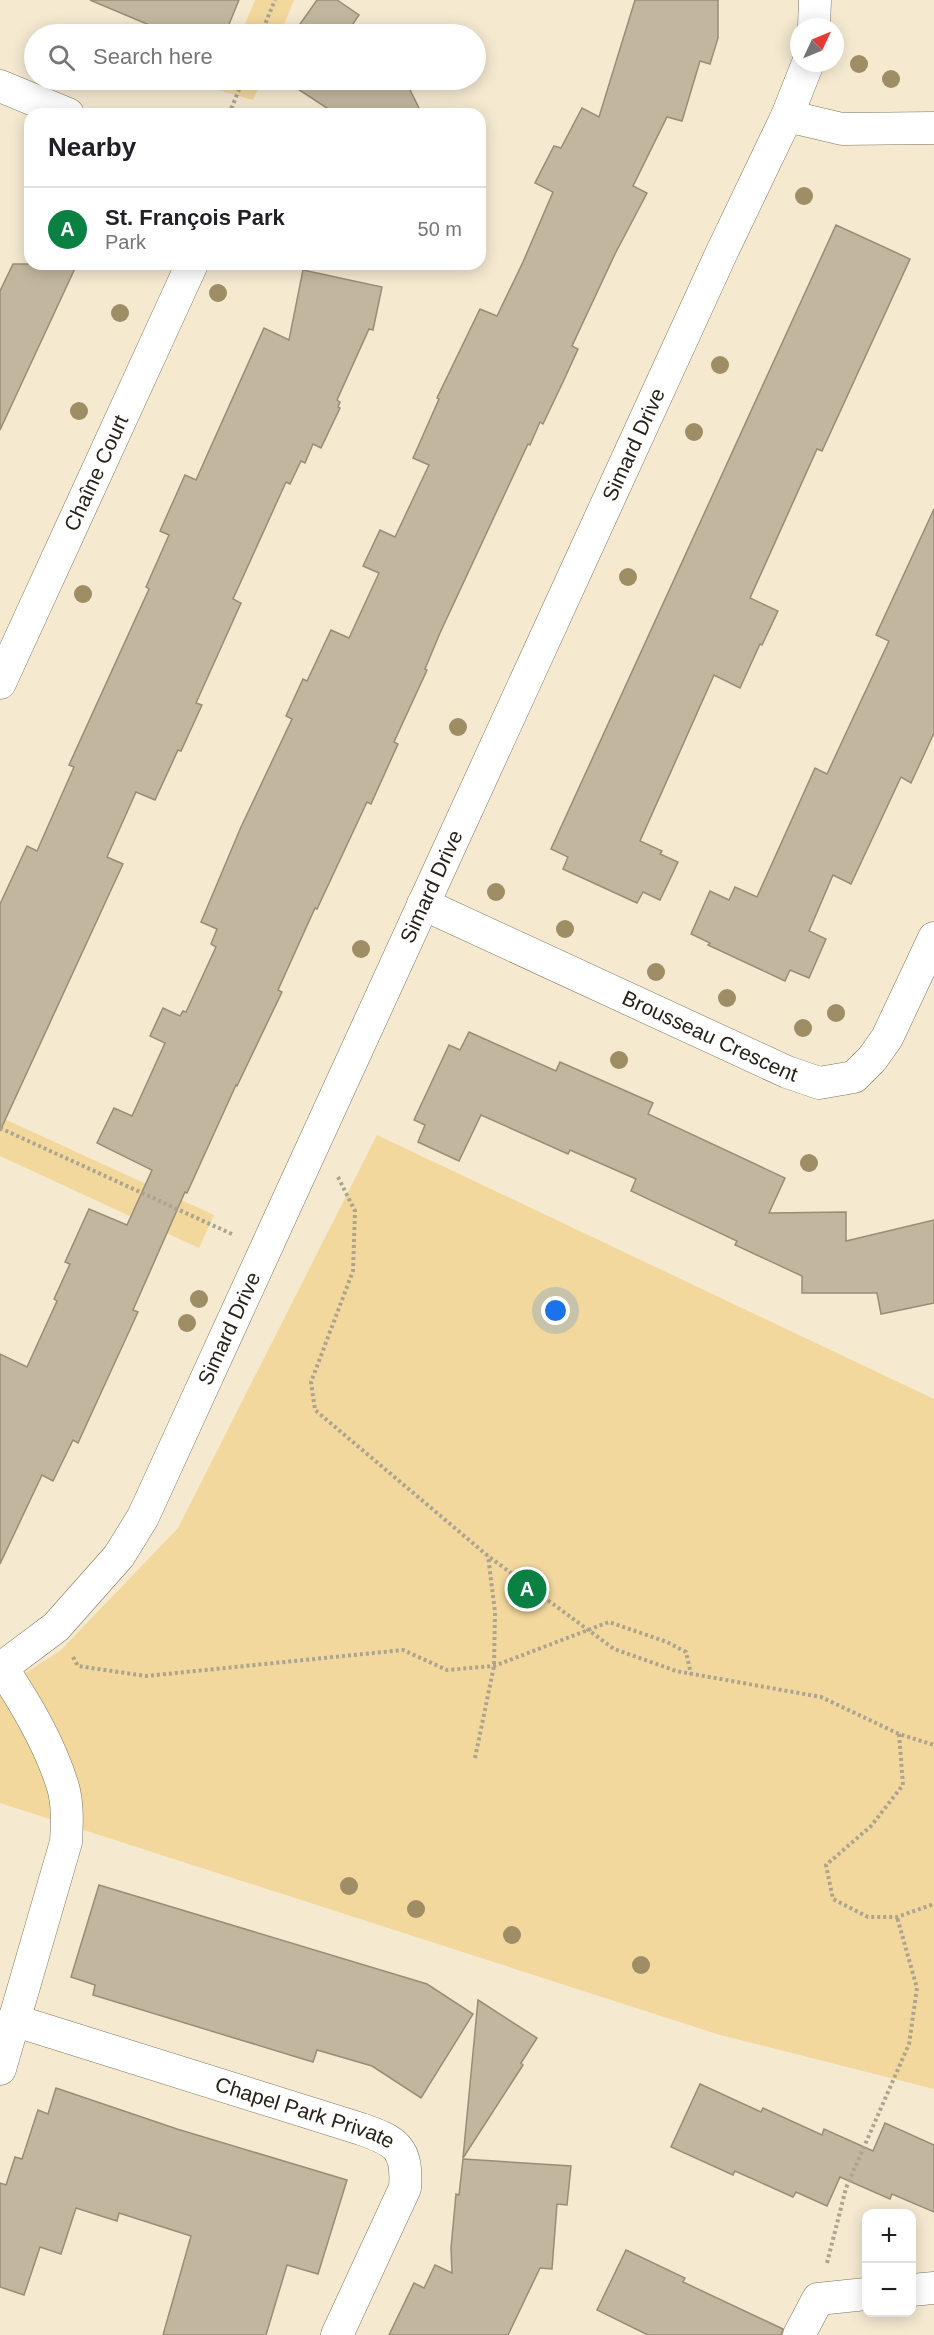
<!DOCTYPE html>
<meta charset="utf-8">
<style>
:root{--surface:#fff;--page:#f2f2f2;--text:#202124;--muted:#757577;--line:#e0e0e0;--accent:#0b8043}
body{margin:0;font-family:Helvetica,sans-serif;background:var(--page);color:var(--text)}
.controls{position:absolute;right:18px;bottom:18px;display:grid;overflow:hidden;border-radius:12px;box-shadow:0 3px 15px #0003}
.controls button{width:54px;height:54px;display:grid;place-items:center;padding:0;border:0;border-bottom:2px solid var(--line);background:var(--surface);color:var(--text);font:30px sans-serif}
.compass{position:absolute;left:790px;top:18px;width:54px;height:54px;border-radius:50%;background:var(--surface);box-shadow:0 3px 15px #0003;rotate:46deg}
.you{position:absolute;left:556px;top:1311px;width:21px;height:21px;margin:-15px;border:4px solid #fff;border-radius:50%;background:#1a73e8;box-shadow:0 0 0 9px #1a73e833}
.badge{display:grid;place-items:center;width:39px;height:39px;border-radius:50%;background:var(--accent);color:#fff;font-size:20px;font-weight:700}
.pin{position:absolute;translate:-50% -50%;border:3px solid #fff;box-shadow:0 2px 6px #0006}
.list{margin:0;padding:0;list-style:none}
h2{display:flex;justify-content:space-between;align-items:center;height:78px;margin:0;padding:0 24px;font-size:26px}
h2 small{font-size:20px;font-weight:400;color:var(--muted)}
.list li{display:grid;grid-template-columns:39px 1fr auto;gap:18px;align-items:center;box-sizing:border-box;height:84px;padding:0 24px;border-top:2px solid var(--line)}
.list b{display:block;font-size:22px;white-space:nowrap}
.list p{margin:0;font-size:20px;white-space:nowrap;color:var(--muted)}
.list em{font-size:20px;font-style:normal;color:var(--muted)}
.icon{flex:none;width:33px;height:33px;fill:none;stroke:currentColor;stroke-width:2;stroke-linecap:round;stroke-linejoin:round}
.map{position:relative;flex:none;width:934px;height:2335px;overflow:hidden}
.search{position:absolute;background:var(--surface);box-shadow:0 3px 15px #0003;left:24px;top:24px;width:462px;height:66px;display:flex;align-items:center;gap:15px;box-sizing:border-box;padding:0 21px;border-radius:33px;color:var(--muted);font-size:22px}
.panel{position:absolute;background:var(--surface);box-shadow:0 3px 15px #0003;left:24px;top:108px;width:462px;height:162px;border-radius:18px}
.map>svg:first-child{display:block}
.green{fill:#f3d89d}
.building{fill:#c2b79e;stroke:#988d76;stroke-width:1.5}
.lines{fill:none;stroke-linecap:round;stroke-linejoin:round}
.street-casing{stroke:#7e745d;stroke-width:33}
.path{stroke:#ada490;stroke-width:4;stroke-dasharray:3 3;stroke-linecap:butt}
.street{stroke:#fff;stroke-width:32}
.tree{fill:#9e8d65}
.labels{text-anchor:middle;stroke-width:5;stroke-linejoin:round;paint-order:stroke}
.street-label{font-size:21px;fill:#272319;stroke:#fff}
</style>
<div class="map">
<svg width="934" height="2335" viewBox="0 0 934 2335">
<rect width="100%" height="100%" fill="#f5e9d0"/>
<g class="green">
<polygon points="255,0 294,0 280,34 241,34"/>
<polygon points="223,80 262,80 253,100 218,90"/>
<polygon points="0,1117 214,1215 199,1248 0,1156"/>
<polygon points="377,1135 934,1399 934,2089 720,2035 0,1803 0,1689 60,1651 178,1528"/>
</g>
<g class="building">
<polygon points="90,0 239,0 225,34 151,34 154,27"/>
<polygon points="317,0 337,0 359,15 346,34 293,34"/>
<polygon points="635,0 718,0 718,38 710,64 700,61 682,121 667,117 633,186 647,193 615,254 572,346 578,349 563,382 543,424 540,422 530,445 528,444 440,633 425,669 427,670 394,742 398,744 371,804 367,802 317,909 315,908 278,990 282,992 237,1086 236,1085 187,1193 185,1192 133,1310 138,1312 78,1443 73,1440 53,1481 42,1475 0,1564 0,1354 27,1367 57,1301 54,1299 70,1264 65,1262 89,1209 127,1225 152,1170 97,1143 114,1108 132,1116 165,1043 150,1036 163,1008 180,1016 183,1011 186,1012 216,947 211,944 217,929 201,922 241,827 292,719 286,716 303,679 307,681 331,630 349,638 379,573 363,566 380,530 395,537 429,465 413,458 439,399 437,398 480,309 497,316 523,262 553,192 535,183 554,146 561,148 582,108 599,117"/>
<polygon points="284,80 405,80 422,114 336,114"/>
<polygon points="836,225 910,259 822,451 817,449 750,598 778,611 762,645 760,644 740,688 714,675 640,841 662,851 660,854 678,862 660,900 643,892 637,903 563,869 568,857 551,849"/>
<polygon points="13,264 77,264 0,430 0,291"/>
<polygon points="303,270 382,287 373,330 369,329 337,400 340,402 338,407 340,408 321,448 313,444 305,463 301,461 290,484 286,482 233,599 241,603 196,703 202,705 181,751 178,750 155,800 136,792 107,857 123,864 0,1131 0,904 27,846 37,851 74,767 69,765 149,589 146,587 169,535 160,531 185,475 196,480 264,328 289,340"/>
<polygon points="934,509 934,733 911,783 901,777 851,884 833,875 809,931 826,939 809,978 790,970 785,981 708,945 710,943 691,934 710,891 729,900 735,887 757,897 815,768 827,774 860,703 889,641 876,635"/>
<polygon points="469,1032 556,1071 560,1062 653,1103 648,1114 785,1178 769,1213 846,1212 846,1241 934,1220 934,1303 881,1314 877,1293 802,1293 802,1276 735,1245 737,1241 631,1191 636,1179 570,1150 568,1154 481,1115 459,1161 418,1142 425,1125 414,1120 449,1045 460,1050"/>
<polygon points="99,1885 427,1984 473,2014 421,2098 372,2066 317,2050 313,2062 93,1995 95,1985 71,1977"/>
<polygon points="478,2000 537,2038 521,2063 523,2065 463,2158"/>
<polygon points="700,2084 761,2112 763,2108 822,2135 824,2129 873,2151 885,2123 934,2145 934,2212 892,2194 890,2199 840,2177 827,2206 796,2192 793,2197 735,2171 733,2175 671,2147"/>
<polygon points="56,2088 177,2129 347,2180 318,2274 287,2265 266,2335 163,2335 191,2236 119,2213 117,2221 76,2208 61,2254 40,2247 24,2295 0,2287 0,2183 6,2185 15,2157 22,2159 38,2110 48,2114"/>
<polygon points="463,2159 571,2166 567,2205 557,2204 552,2269 540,2268 508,2335 389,2335 414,2283 424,2288 435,2265 452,2273 451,2248 456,2194 459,2195"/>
<polygon points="626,2250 685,2278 683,2282 783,2329 781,2335 648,2335 597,2310"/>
</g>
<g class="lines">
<defs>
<g id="street">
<polyline points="814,27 815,0"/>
<polyline points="0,86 68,114"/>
<polyline points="787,116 842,129 934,128"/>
<path id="s1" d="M0,683L192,264"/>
<path id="s2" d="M423,904L787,1072L819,1083L854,1077L872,1059L887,1038L934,938"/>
<path id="s3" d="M0,1669L56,1627L119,1556L143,1517L721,254L787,116L808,63"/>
<path id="s4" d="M13,2020L361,2129C396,2141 408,2148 405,2188L337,2335"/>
<path d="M0,2069L66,1842C67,1824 68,1804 63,1787C50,1744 26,1704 2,1668"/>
<polyline points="912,2290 934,2288"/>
<polyline points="799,2335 818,2299 866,2294"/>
</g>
</defs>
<use href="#street" class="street-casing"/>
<g class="path">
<polyline points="261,34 275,0"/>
<polyline points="229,114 243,80"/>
<polyline points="0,1128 234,1235"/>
<polyline points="338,1177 355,1211 353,1271 311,1382 315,1410 488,1556 614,1649 676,1671 821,1697 899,1734 934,1745"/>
<polyline points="73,1657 78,1666 146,1676 403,1650 447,1670 494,1666 609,1622 667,1642 686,1652 691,1674"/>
<polyline points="899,1734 903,1785 871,1826 826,1865 833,1899 868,1917 897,1917 934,1904"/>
<polyline points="475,1758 494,1666 495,1612 488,1556"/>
<polyline points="827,2263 846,2188 909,2044 917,1988 897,1917"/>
</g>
<use href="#street" class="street"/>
</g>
<g class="tree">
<circle cx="859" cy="64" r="9"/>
<circle cx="891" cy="79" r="9"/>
<circle cx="804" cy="196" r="9"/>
<circle cx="218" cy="293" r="9"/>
<circle cx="120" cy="313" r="9"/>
<circle cx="720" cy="365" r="9"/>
<circle cx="79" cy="411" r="9"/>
<circle cx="694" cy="432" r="9"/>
<circle cx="628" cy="577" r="9"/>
<circle cx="83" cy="594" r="9"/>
<circle cx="458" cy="727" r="9"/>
<circle cx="496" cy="892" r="9"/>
<circle cx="565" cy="929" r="9"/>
<circle cx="361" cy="949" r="9"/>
<circle cx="656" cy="972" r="9"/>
<circle cx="727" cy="998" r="9"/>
<circle cx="836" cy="1013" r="9"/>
<circle cx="803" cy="1028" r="9"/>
<circle cx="619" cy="1060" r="9"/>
<circle cx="809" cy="1163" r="9"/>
<circle cx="199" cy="1299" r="9"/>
<circle cx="187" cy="1323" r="9"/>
<circle cx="349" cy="1886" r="9"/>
<circle cx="416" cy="1909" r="9"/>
<circle cx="512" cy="1935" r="9"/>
<circle cx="641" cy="1965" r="9"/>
</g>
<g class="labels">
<g class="street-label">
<text dy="7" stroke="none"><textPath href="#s3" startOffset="1390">Simard Drive</textPath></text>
<text dy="7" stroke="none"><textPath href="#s1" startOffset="231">Chaîne Court</textPath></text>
<text dy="7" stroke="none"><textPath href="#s3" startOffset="904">Simard Drive</textPath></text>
<text dy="7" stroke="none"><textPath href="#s2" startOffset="316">Brousseau Crescent</textPath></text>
<text dy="7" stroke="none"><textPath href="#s3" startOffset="418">Simard Drive</textPath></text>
<text dy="7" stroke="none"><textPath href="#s4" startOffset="306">Chapel Park Private</textPath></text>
</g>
</g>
</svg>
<div class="controls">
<button>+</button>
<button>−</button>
</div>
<svg class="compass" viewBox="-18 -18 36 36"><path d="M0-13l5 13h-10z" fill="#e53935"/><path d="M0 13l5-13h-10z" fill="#757577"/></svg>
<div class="you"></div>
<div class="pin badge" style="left:527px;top:1589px">A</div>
<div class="search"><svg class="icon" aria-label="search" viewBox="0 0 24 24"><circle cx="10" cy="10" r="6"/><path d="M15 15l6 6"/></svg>Search here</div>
<section class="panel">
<h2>Nearby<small></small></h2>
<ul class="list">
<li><span class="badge">A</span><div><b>St. François Park</b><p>Park</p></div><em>50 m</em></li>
</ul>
</section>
</div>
